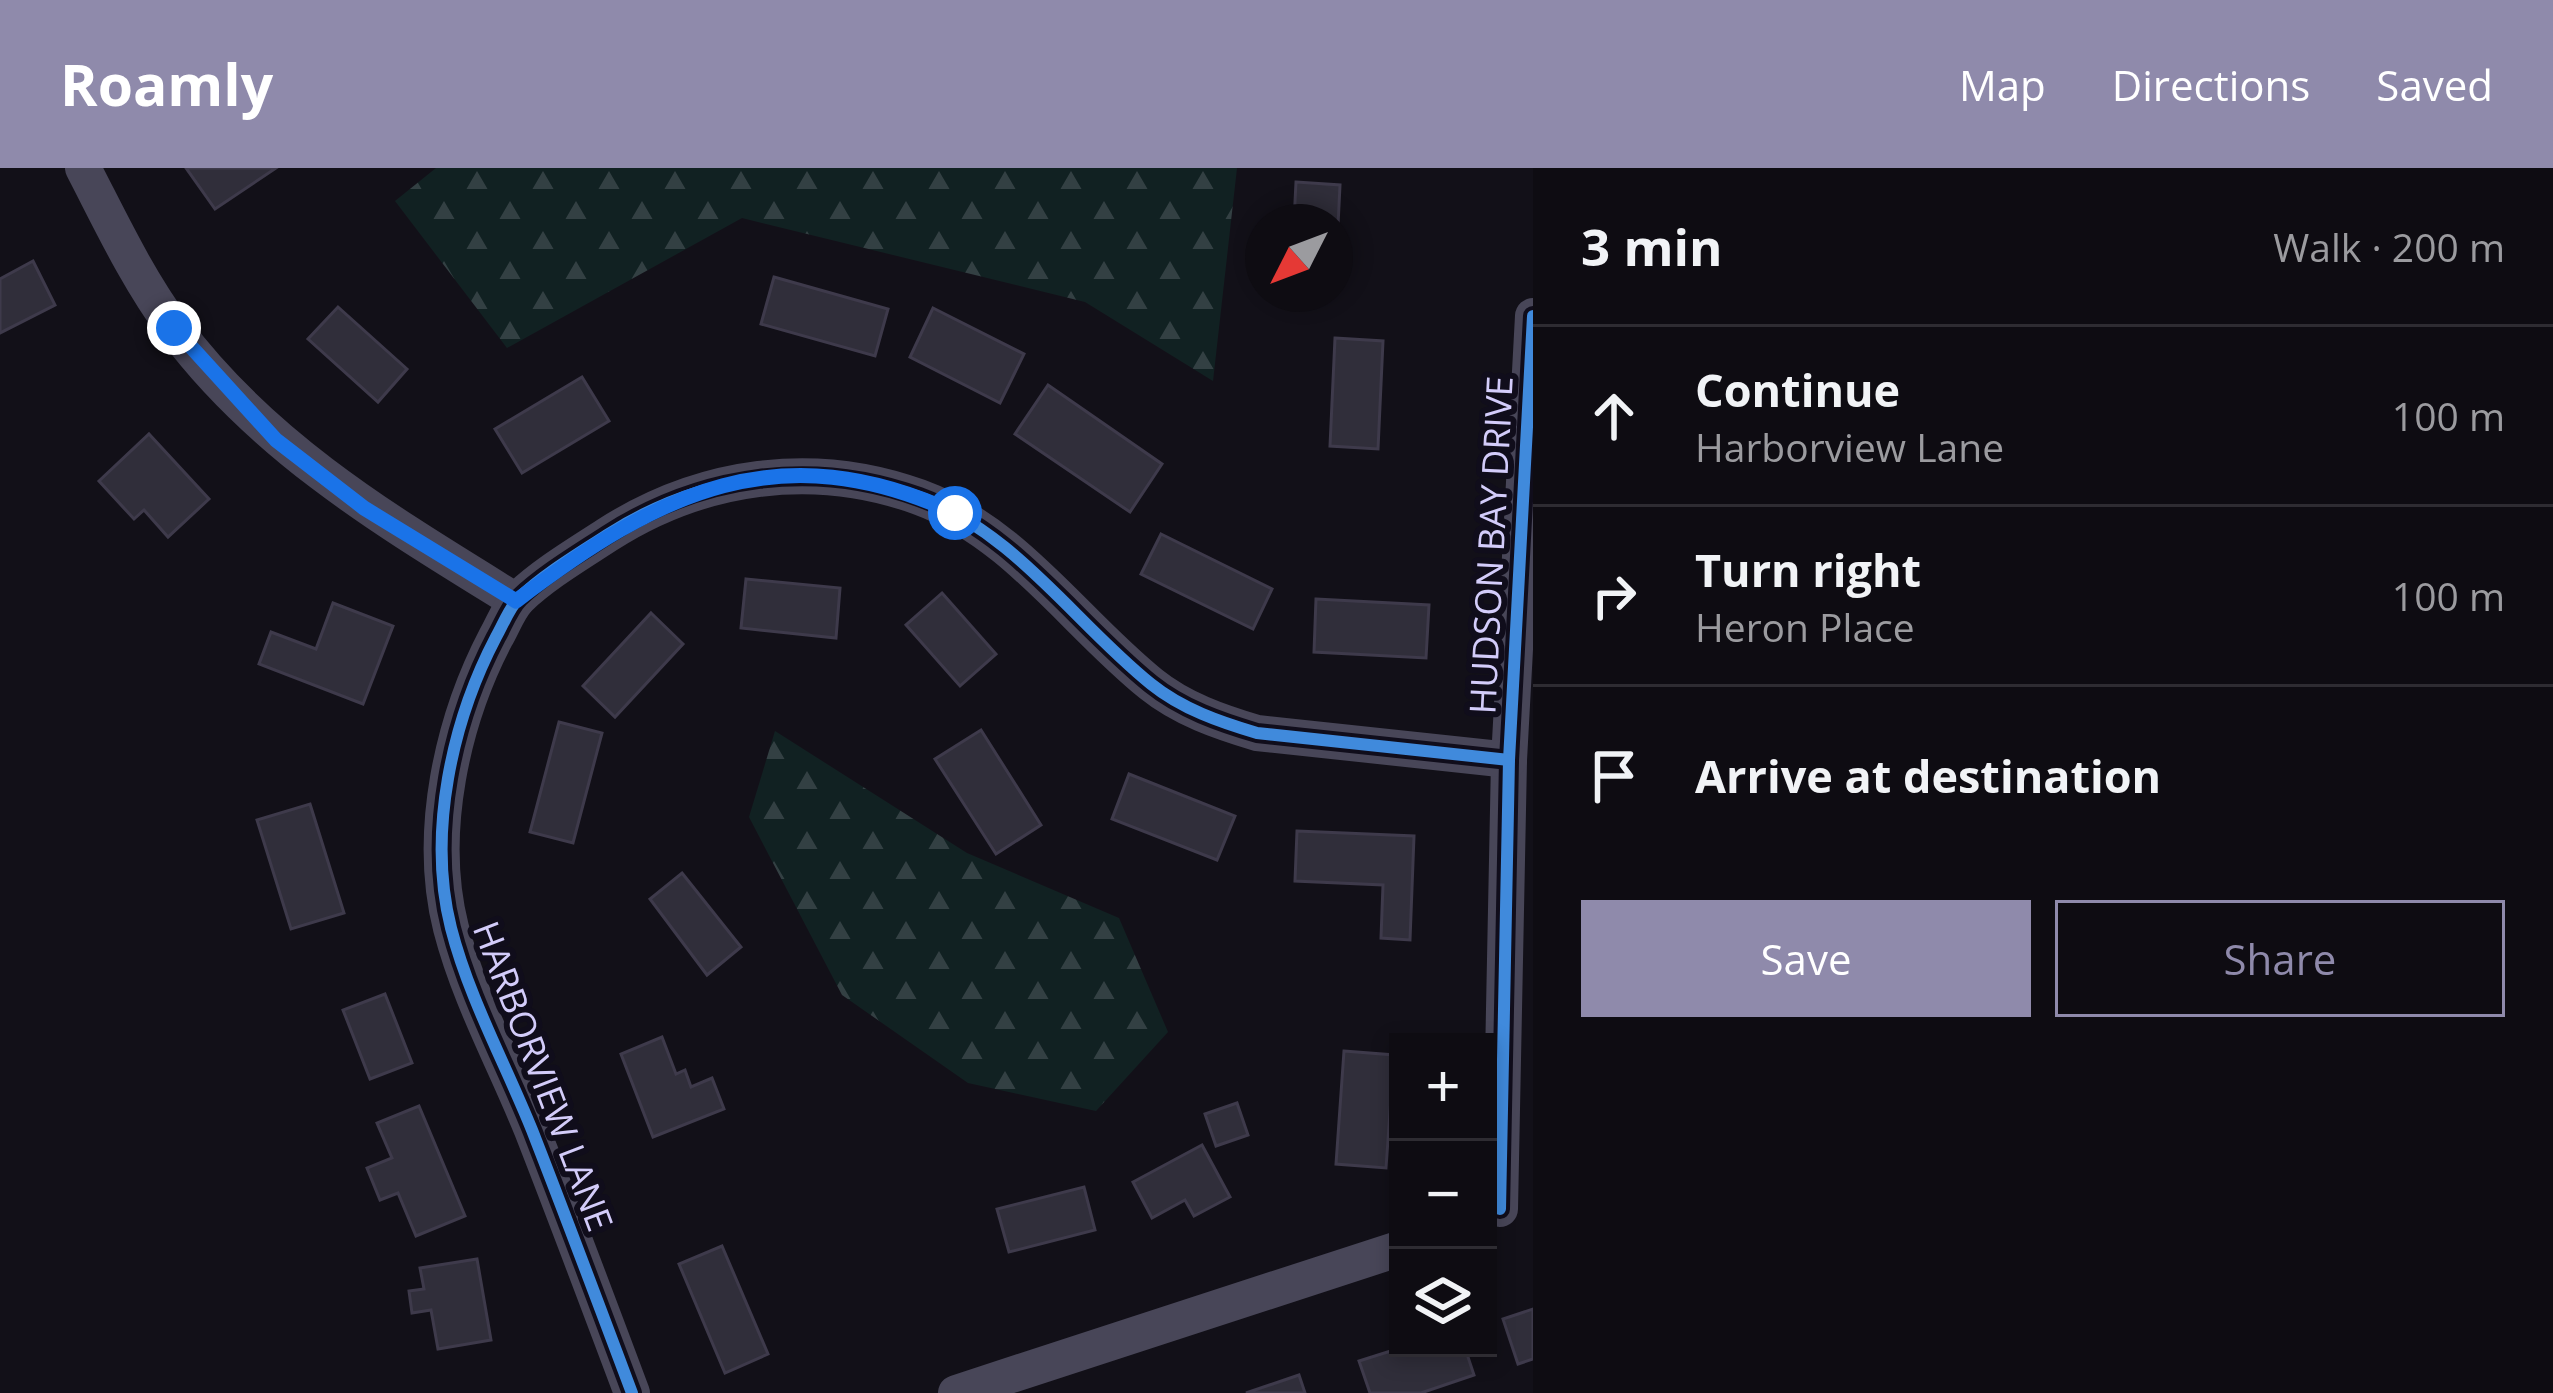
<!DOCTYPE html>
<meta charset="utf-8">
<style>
:root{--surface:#0e0c12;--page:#1c1a20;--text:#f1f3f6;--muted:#9b9b9f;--line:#2e2c32;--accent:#8f8aab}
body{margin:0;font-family:"Open Sans",sans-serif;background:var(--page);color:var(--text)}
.controls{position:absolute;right:36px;bottom:36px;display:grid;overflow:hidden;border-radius:0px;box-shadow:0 6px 18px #0003}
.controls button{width:108px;height:108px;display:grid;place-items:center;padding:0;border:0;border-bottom:3px solid var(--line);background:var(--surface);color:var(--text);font:60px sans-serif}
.compass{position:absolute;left:1245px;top:36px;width:108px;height:108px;border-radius:50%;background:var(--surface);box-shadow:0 6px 18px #0003;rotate:228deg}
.stop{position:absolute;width:36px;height:36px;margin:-27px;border:9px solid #1a73e8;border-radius:50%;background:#fff}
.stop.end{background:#1a73e8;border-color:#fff;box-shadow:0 3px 12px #0008}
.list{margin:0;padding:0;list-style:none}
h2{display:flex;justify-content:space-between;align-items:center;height:156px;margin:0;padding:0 48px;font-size:51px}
h2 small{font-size:39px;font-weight:400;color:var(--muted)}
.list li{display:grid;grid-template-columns:78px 1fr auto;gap:36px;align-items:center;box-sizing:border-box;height:180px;padding:0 48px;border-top:3px solid var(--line)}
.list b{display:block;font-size:45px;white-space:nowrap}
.list p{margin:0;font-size:39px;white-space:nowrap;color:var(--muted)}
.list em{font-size:39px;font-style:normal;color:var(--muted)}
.actions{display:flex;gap:24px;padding:36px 48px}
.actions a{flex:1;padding:27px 0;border:3px solid var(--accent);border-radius:0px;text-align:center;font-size:42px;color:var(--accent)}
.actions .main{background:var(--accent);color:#fff}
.icon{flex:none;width:66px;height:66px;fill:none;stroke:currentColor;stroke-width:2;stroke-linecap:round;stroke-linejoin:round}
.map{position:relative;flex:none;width:1533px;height:1225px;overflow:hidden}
header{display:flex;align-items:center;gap:72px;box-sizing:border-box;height:168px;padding:0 60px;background:var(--accent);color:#fff}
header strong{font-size:57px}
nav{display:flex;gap:66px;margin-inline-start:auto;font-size:42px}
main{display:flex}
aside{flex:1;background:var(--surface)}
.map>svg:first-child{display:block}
.forest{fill:url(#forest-firs)}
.building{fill:#302e3a;stroke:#3e3a4b;stroke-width:3}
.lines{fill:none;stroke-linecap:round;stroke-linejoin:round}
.minor{stroke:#484658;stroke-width:36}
.cycleway-casing{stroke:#100d1b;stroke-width:20}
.cycleway{stroke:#408adc;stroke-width:12}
.route{stroke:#1a73e8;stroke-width:15}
.labels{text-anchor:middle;stroke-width:12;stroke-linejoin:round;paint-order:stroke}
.street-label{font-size:36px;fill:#d3ccfa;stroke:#100d1b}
</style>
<header>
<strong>Roamly</strong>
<nav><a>Map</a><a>Directions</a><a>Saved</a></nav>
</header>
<main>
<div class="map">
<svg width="1533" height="1225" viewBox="0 0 1533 1225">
<defs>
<pattern id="forest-firs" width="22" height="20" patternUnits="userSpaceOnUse" patternTransform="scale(3)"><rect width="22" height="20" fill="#112122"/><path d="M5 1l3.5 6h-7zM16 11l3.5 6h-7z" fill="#334043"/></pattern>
</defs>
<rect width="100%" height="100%" fill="#121018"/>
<g class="forest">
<polygon points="436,0 1237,0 1213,213 1085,134 742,50 507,180 395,33"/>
<polygon points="775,563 967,685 1119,750 1168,864 1096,943 968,915 842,827 749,649"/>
</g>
<g class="building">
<polygon points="186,0 276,0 215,41"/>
<polygon points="1296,14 1340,17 1335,119 1335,54 1294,54"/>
<polygon points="33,93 55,137 0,165 0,111"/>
<polygon points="774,109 888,141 875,188 761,156"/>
<polygon points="338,139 407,201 378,234 308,171"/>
<polygon points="933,140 1024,186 1000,235 910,189"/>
<polygon points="1335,170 1383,173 1378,281 1330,278"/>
<polygon points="582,209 609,253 522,305 495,261"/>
<polygon points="1048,217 1162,296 1130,344 1015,266"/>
<polygon points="149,266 209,331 168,369 144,342 134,351 99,313"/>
<polygon points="1161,366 1272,421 1253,461 1141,406"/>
<polygon points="746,411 840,420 836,470 741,460"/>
<polygon points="942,425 996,486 960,518 906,457"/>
<polygon points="1316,431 1429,437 1426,490 1314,484"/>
<polygon points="333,435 393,458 363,536 259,496 271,464 316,481"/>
<polygon points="651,445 683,476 615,549 583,518"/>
<polygon points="559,554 602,565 573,675 530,664"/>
<polygon points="981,562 1041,657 996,686 935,591"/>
<polygon points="1129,606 1235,648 1217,692 1112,651"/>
<polygon points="310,636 344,745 291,761 257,652"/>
<polygon points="1297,663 1414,668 1410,772 1381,770 1383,717 1295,713"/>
<polygon points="682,705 741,779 707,807 650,731"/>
<polygon points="385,826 412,895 370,911 343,842"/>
<polygon points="662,869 676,906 685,902 691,919 712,910 724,941 653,969 621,886"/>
<polygon points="1344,883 1394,887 1386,1000 1336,996"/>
<polygon points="1237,935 1248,967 1216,978 1205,946"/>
<polygon points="419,938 465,1048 416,1068 398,1025 380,1032 367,1000 392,990 377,955"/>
<polygon points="1202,977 1230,1029 1194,1048 1185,1032 1152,1050 1133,1014"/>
<polygon points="1084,1019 1095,1062 1009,1084 997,1041"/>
<polygon points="722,1078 768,1186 725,1205 679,1096"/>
<polygon points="477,1091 491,1172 438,1181 431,1142 412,1145 409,1123 424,1121 420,1100"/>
<polygon points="1533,1141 1533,1191 1518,1196 1503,1151"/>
<polygon points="1400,1180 1465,1180 1474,1207 1421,1225 1370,1225 1359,1193"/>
<polygon points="1299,1207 1305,1225 1246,1225"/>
</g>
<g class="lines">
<g class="minor">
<path d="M83,0C111,54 137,110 174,160C264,281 390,355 516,433"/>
<polyline points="1500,1041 1509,592 1533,148"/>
<path d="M632,1225C599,1137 566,1049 532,962C505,895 469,830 451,760C427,665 452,553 496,469C503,457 509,440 519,430C544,406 578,386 607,367C702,306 814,291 919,329C1015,364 1074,454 1151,516C1182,541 1220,554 1257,565L1509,592"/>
<polyline points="956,1225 1398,1081"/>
</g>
<defs>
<g id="cycleway">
<polyline points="1500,1041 1509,592 1533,148"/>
<path d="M632,1225C599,1137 566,1049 532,962C505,895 469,830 451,760C427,665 452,553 496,469C503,457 509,440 519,430C544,406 578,386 607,367C702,306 814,291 919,329C1015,364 1074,454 1151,516C1182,541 1220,554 1257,565L1509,592"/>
</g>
</defs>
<use href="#cycleway" class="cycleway-casing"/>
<use href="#cycleway" class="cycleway"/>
</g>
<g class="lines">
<path class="route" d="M174,160L276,272L364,340L516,433C659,324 779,264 955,345"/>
</g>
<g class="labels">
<g class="street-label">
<text transform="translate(1491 377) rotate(-87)" y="13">HUDSON BAY DRIVE</text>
<text transform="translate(543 908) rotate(69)" y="13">HARBORVIEW LANE</text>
</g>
</g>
</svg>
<div class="controls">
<button>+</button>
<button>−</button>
<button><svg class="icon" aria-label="layers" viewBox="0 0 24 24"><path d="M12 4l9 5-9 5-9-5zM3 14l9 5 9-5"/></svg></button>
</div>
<svg class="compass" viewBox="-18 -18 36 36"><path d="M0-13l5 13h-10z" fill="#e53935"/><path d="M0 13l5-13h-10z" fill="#9b9b9f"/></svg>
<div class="stop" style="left:955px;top:345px"></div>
<div class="stop end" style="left:174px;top:160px"></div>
</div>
<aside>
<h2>3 min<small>Walk · 200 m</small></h2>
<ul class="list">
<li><svg class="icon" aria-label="ahead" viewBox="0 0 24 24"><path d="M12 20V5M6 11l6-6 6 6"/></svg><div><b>Continue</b><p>Harborview Lane</p></div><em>100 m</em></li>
<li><svg class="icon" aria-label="right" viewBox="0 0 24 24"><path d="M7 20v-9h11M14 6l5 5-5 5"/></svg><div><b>Turn right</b><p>Heron Place</p></div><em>100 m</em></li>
<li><svg class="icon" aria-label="arrive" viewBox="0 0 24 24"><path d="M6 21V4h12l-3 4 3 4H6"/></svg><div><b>Arrive at destination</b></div></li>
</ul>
<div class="actions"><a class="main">Save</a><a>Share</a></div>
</aside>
</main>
